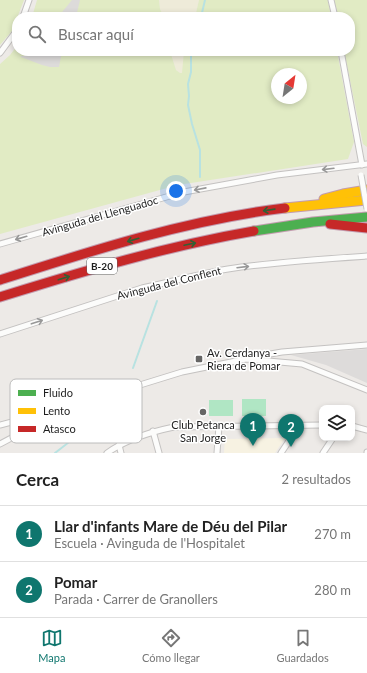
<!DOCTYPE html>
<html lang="es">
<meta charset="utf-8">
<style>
:root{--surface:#fff;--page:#f6f6f6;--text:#222;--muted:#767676;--line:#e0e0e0;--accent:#0f766e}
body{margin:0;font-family:Lato,sans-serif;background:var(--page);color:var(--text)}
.controls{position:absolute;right:12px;bottom:12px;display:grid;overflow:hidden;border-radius:8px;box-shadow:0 2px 6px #0003}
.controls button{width:36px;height:36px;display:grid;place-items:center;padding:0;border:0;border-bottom:1px solid var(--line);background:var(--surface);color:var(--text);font:20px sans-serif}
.compass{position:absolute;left:271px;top:68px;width:36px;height:36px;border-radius:50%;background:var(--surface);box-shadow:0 2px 6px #0003;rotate:30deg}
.you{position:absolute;left:176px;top:191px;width:14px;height:14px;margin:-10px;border:3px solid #fff;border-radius:50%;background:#1a73e8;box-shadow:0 0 0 6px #1a73e833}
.badge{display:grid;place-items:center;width:26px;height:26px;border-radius:50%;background:var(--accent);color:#fff;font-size:13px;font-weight:700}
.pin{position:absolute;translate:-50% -33px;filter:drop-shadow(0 1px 2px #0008)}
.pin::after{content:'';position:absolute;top:21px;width:14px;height:12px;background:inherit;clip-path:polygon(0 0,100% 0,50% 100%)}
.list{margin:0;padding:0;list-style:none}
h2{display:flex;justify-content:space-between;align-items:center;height:52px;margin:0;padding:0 16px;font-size:17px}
h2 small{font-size:13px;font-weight:400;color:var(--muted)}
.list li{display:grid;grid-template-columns:26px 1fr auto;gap:12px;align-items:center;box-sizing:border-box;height:56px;padding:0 16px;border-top:1px solid var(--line)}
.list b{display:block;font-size:15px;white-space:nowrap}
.list p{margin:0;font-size:13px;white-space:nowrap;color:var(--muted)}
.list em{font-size:13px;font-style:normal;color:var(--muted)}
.icon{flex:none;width:22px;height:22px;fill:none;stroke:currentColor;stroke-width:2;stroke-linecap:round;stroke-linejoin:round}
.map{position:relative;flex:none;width:367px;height:453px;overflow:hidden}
.search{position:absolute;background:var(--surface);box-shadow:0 2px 6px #0003;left:12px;right:12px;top:12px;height:44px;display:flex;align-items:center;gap:10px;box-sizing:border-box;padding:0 14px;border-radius:16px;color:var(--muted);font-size:15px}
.sheet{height:164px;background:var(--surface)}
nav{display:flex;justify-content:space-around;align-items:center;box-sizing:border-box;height:56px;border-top:1px solid var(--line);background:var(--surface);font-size:11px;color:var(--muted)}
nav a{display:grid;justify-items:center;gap:2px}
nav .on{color:var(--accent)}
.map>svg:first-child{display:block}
.education{fill:#f7f2e2}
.farmland{fill:#eeebd9}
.grass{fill:#e1ebc4;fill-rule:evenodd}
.pitch{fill:#b0e6c4}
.parking{fill:#dddbda}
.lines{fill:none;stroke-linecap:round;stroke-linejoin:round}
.stream{stroke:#b8e2e1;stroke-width:2}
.street-casing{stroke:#c4c2c1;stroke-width:7}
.fast-casing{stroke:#c39caf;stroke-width:11}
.slow-casing{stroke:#c39caf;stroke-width:11}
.jam-casing{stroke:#c39caf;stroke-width:11}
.street{stroke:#fcfcfb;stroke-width:5}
.fast{stroke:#4caf50;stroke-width:9}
.slow{stroke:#ffc107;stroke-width:9}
.jam{stroke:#c62828;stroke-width:9}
.street-bridge-casing{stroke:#c4c2c1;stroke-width:7;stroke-linecap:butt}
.street-bridge{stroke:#fcfcfb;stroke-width:5}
.oneway{stroke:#989898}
.oneway2{stroke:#335f34}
.poi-dot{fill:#666564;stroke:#fff;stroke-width:1.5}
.labels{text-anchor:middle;stroke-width:3;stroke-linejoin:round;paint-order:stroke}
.shield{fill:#fff;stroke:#626262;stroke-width:1}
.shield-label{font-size:10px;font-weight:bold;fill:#1e1e1e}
.street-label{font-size:11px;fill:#1e1e1e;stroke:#fff}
.poi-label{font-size:11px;fill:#1e1e1e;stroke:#fff;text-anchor:start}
.key{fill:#fff;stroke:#bcbcbc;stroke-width:1}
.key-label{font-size:11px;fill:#1e1e1e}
</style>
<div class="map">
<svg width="367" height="453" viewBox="0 0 367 453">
<rect width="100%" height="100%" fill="#edeae7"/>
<polygon class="education" points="285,438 275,453 224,453 225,439"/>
<g class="farmland">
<polygon points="159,0 199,0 195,17 164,17 160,9"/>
<polygon points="170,51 184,51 183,73 180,73 176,70"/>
</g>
<g class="grass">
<polygon points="0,0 24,0 12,31 0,45"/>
<polygon points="37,0 159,0 160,9 164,17 32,17"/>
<polygon points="199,0 328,0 331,17 195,17"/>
<polygon points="334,0 367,0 367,147 363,144 344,51 350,51 350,17 337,17"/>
<path d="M17,46V51H170L176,70L180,73H182L184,51H337L354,142L348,159L178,185L0,234V64L10,55ZM277,74H301V98H277Z"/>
</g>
<g class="pitch">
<rect x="242" y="399" width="24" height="17"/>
<rect x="209" y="400" width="24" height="16"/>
</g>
<g class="parking">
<polygon points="72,0 80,0 76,17 58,17"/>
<polygon points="29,51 62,51 59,67 50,67 42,65 21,57 21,56 24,56"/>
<polygon points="367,349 367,383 326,365 291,355"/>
</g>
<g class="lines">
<g class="stream">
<polyline points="201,17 205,0"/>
<polyline points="191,51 191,72 188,84 189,96 188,105 192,124 200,150 200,177"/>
<polyline points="133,368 157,301"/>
<path d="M55,453C70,441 86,429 103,419C112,414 121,413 127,405"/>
</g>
<defs>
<g id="street">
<polyline points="331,0 335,17"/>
<polyline points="23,17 29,0"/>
<polyline points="341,51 362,165"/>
<polyline points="0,53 17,30"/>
<polyline points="0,244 184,192 277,175 367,164"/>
<path d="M0,334L142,288C171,282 199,274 228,269C274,262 321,259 367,256"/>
<polyline points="253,357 282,352 367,345"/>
<polyline points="0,425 72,406 182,372 246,359 302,364 367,390"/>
<polyline points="352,426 367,430"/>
<polyline points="153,431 159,453"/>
<polyline points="0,444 66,409"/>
<polyline points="119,445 121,453"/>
<path d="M107,453C127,439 150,432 174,427L322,425"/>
<polyline points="217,453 219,426"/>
<polyline points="281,453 299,426"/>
<polyline points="323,453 333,438"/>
<polyline points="367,453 367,452"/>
</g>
<polyline id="fast" points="254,231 313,222 367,217"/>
<g id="slow">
<polyline points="324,199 343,194 367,190"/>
<polyline points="285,208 367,200"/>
</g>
<g id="jam">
<polyline points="330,224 367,228"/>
<path d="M0,280C94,250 187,220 285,208"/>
<path d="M0,297C84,271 167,246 254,231"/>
</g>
</defs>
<use href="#street" class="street-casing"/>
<use href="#fast" class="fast-casing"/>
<use href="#slow" class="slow-casing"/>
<use href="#jam" class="jam-casing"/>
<use href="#street" class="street"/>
<use href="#fast" class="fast"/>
<use href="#slow" class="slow"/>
<use href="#jam" class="jam"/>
<defs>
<polyline id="street-bridge" points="361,175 367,209"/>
</defs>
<use href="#street-bridge" class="street-bridge-casing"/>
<use href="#street-bridge" class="street-bridge"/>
</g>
<defs><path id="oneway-shaft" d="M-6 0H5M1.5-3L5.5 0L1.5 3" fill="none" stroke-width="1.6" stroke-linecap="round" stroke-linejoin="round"/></defs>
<g class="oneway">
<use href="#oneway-shaft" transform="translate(328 169) rotate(173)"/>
<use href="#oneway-shaft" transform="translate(200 189) rotate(169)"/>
<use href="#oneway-shaft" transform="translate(21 238) rotate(164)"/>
<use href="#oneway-shaft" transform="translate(243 267) rotate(-7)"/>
<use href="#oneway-shaft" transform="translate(37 322) rotate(-18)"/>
</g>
<g class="oneway2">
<use href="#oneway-shaft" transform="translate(269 210) rotate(172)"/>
<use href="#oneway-shaft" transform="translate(133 240) rotate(164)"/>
<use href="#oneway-shaft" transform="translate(190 244) rotate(-12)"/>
<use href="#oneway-shaft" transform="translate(64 278) rotate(-17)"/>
</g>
<g class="poi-dot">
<rect x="195" y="355" width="8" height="8" rx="2"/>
<circle cx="203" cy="412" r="4"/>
</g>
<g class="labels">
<rect class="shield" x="87" y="258" width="30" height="16" rx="3"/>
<g class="shield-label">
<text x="102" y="270">B-20</text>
</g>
<g class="street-label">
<text transform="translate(100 216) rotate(-16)" y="4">Avinguda del Llenguadoc</text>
<text transform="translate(169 283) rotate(-14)" y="4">Avinguda del Conflent</text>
</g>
<g class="poi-label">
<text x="207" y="357">Av. Cerdanya -<tspan x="207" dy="13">Riera de Pomar</tspan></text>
<text x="203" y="429" text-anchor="middle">Club Petanca<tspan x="203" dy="13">San Jorge</tspan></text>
</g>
</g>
<rect x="10" y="379" width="132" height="64" rx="6" class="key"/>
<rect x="18" y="390" width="18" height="6" fill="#4caf50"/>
<rect x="18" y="408" width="18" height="6" fill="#ffc107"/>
<rect x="18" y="426" width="18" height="6" fill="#c62828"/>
<g class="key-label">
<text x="43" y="397">Fluido</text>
<text x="43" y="415">Lento</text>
<text x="43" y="433">Atasco</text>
</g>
</svg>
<div class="controls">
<button><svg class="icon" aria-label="layers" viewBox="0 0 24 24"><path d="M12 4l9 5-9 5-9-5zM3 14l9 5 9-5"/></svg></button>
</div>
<svg class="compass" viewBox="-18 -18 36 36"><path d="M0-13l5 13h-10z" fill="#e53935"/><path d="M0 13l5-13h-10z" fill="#767676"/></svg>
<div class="you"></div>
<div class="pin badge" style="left:253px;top:446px">1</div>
<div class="pin badge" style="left:291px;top:447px">2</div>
<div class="search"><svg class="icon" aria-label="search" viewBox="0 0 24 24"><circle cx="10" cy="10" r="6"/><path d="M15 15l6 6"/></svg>Buscar aquí</div>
</div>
<section class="sheet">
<h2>Cerca<small>2 resultados</small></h2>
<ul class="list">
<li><span class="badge">1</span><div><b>Llar d'infants Mare de Déu del Pilar</b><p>Escuela · Avinguda de l'Hospitalet</p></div><em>270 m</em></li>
<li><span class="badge">2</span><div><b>Pomar</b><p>Parada · Carrer de Granollers</p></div><em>280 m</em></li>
</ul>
</section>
<nav>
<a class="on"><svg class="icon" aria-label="map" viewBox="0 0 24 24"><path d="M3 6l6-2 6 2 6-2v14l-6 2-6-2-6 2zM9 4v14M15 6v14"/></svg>Mapa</a>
<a><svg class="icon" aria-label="directions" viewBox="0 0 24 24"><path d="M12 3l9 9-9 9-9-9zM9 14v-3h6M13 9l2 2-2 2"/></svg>Cómo llegar</a>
<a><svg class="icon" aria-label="saved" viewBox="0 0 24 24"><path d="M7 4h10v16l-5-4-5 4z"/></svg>Guardados</a>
</nav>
